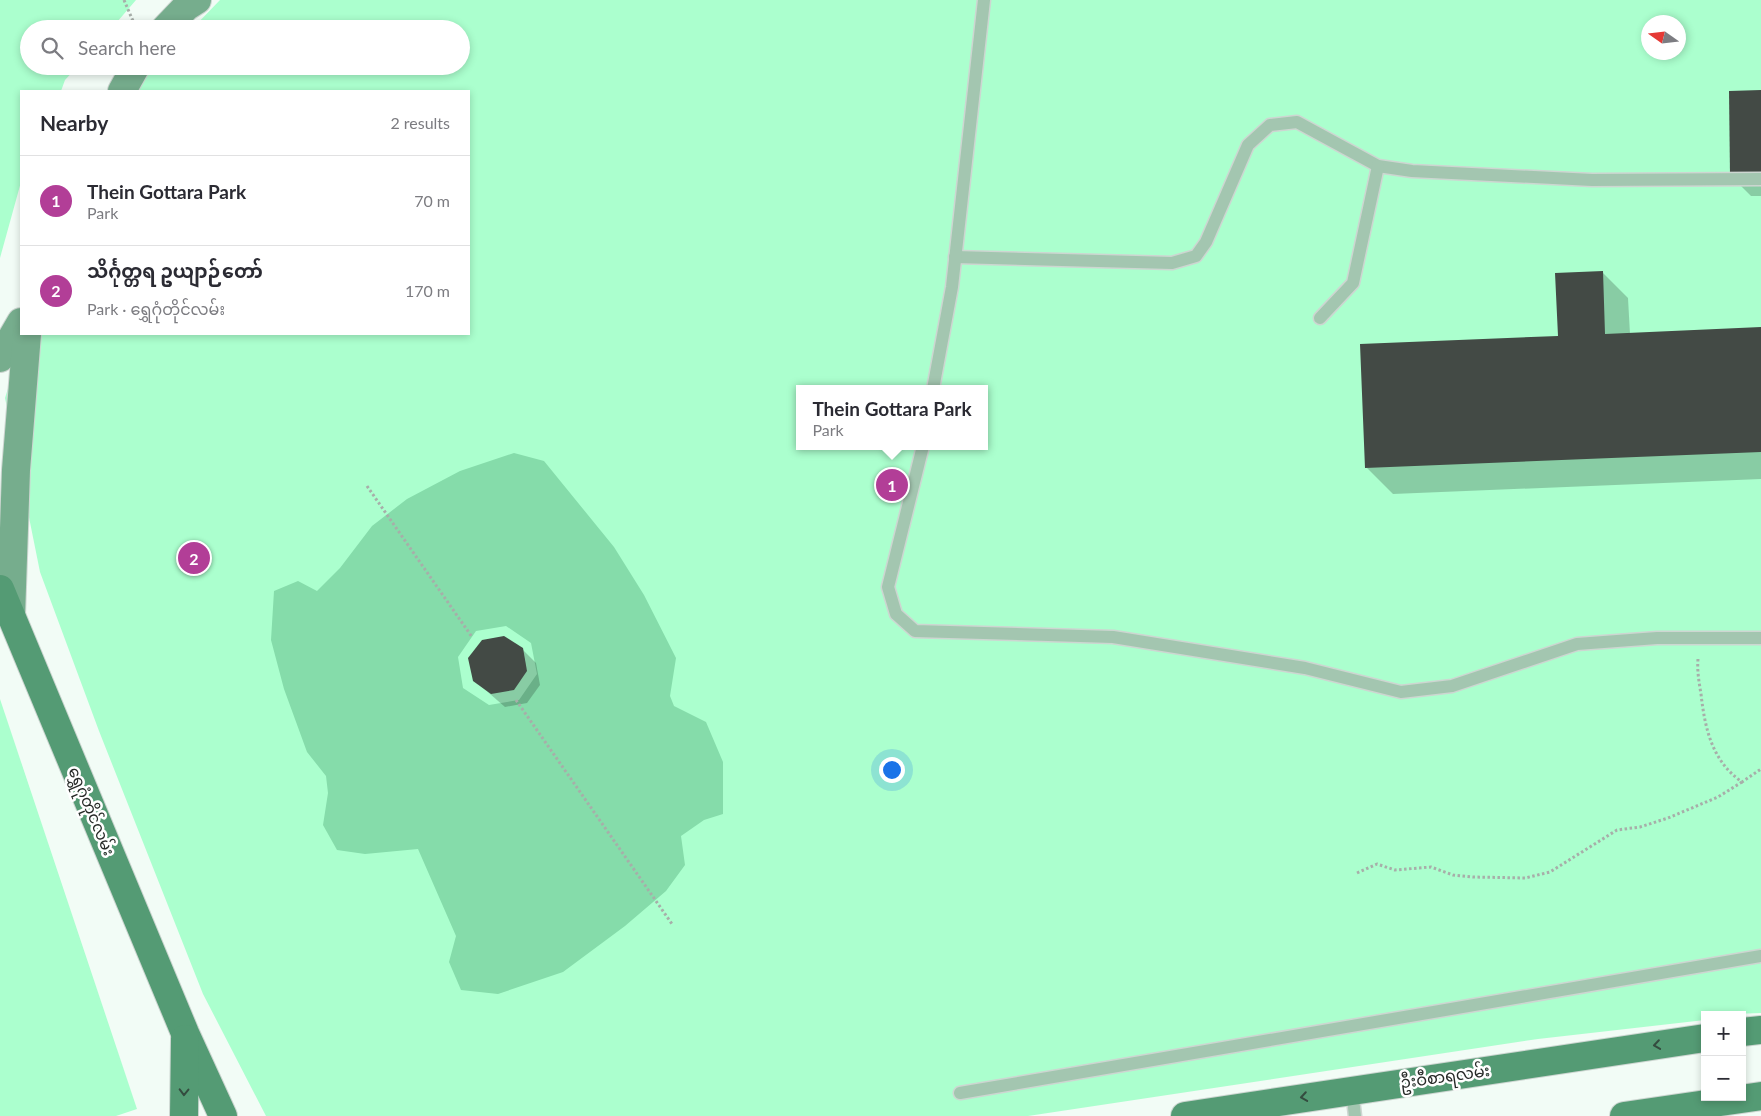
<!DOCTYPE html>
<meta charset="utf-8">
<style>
:root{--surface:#fff;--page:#f2f2f3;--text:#2b2b33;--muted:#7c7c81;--line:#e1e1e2;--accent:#b23e97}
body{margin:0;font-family:Lato,"Noto Sans Myanmar",sans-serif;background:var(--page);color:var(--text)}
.controls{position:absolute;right:15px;bottom:15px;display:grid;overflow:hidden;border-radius:0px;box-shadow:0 2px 8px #0003}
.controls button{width:45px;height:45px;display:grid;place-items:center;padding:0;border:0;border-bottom:1px solid var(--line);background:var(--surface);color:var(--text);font:25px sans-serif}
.compass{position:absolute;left:1641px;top:15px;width:45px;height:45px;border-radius:50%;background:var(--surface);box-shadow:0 2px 8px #0003;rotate:284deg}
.you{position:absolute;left:891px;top:769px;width:18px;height:18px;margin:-12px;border:4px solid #fff;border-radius:50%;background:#1a73e8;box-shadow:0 0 0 8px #1a73e833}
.badge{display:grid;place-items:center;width:32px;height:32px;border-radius:50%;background:var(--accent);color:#fff;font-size:16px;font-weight:700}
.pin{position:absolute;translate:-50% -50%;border:2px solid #fff;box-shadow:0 1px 5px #0006}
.popup{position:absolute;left:796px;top:385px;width:192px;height:65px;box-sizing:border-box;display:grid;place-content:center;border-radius:0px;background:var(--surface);filter:drop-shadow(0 1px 4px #0005);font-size:16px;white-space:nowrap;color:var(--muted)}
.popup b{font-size:19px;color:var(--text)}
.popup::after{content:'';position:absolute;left:50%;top:100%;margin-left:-10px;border:10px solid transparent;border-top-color:var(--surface)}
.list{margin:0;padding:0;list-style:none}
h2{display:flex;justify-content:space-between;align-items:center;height:65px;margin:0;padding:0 20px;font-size:21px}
h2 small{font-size:16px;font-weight:400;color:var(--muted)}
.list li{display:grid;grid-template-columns:32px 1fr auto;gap:15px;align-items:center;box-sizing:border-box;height:90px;padding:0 20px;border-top:1px solid var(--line)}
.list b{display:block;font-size:19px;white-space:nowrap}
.list p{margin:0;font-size:16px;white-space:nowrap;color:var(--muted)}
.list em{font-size:16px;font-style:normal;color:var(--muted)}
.icon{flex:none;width:28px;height:28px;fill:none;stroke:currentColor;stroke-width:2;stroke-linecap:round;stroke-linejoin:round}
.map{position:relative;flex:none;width:1761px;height:1116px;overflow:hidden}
.search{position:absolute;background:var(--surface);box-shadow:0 2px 8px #0003;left:20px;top:20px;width:450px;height:55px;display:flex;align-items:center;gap:12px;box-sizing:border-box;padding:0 18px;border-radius:28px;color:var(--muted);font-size:19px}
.panel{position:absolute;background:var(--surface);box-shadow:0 2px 8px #0003;left:20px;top:90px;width:450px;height:245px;border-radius:0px}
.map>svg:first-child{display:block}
.green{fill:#abffce;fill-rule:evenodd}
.water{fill:#85dcaa;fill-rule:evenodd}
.shadow{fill:#0003}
.building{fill:#434a45}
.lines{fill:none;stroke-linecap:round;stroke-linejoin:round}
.lane-casing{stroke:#cdd6d1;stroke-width:15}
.secondary-casing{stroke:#cdd6d1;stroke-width:30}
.primary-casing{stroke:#cdd6d1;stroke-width:30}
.path{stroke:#a7aea9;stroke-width:3;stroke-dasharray:2.5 2.5;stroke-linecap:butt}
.lane{stroke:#a3c6b0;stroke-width:12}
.secondary{stroke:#76ad8d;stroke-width:28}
.primary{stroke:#549b74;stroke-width:28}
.oneway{stroke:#344c3f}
.labels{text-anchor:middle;stroke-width:5;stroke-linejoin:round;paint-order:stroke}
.street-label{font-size:16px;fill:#272a28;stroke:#fff}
</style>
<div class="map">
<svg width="1761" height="1116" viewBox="0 0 1761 1116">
<rect width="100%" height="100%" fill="#f2fcf6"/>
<g class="green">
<polygon points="0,0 136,0 111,29 29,29 29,66 78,66 65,80 61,91 21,91 21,182 0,258"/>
<path d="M220,0H1761V1013L1705,1015V1020L1538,1039L1028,1116H266L203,994L99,731L40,572L5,398L25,334H469V91H132L155,66H461V29H192ZM1648,22H1678V52H1648ZM800,389H984V446H800Z"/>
<polygon points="0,699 137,1109 116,1116 0,1116"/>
</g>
<path class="water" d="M514,453L544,461L614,547L644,595L676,658L670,696L674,706L706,722L723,762V814L704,820L681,836L685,865L666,891L625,926L563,972L498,994L461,990L449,962L456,936L418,849L365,854L337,850L323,825L328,793L326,776L307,752L284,689L271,640L274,591L298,581L317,591L340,568L372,526L407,499L460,471ZM506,626L531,643L537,674L519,700L489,705L463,688L458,657L476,631Z"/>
<g class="shadow">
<polygon points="1761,91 1761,196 1751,196 1731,176"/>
<polygon points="1602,272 1628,298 1630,334 1761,328 1761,479 1393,494 1367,468 1559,337"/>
<polygon points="522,649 536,663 540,685 527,703 505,707 474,680"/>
</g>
<g class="building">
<polygon points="1761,90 1761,176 1730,176 1729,91"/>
<polygon points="1603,271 1605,334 1761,327 1761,452 1365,468 1360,344 1558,336 1555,273"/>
<polygon points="504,636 523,648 527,671 514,690 491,694 473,681 468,658 482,640"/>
</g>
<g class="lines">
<defs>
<g id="lane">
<polyline points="955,257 1172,263 1196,256 1206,242 1248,145 1270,125 1297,122 1378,166 1412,171 1592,180 1761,179"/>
<polyline points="1320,318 1353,283 1378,166"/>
<polyline points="933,389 952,287 984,0"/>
<polyline points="923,446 888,587 896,614 915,631 1113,637 1305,668 1401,692 1452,686 1577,644 1657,638 1761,638"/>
<polyline points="1352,1090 1355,1116"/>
<polyline points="960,1093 1761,956"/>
</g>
<g id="secondary">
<polyline points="165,29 186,7 197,0"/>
<polyline points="122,91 136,66"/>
<polyline points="0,358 21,322"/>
<polyline points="11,616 16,470 27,334"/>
</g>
<g id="primary">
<polyline points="0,589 185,1033 223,1116"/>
<polyline points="1742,1032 1761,1030"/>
<polyline points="184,1116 185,1039"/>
<polyline points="1185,1116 1705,1038"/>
<polyline points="1624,1116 1761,1096"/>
</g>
</defs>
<use href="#lane" class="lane-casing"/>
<use href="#secondary" class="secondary-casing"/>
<use href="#primary" class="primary-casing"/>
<g class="path">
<polyline points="124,0 136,28"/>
<polyline points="367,486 472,637"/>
<path d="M1698,659C1697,671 1699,682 1701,694C1705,729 1712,761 1742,782L1761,769"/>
<polyline points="516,700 672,924"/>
<polyline points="1357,873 1377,864 1395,870 1431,867 1453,875 1473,877 1525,878 1550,872 1617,830 1640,827 1668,818 1718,797 1742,782"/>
</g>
<use href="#lane" class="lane"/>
<use href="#secondary" class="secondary"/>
<use href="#primary" class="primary"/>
</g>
<defs><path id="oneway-chevron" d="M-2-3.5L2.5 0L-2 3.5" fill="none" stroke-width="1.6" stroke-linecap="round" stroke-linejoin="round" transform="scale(1.25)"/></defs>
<g class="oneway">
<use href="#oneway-chevron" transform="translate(1657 1045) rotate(172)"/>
<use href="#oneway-chevron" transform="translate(184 1092) rotate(91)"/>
<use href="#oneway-chevron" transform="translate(1304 1097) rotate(171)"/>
</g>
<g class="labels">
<g class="street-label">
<text transform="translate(92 811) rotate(67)" y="6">ရွှေဂုံတိုင်လမ်း</text>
<text transform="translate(1445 1076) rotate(-8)" y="6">ဦးဝီစာရလမ်း</text>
</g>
</g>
</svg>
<div class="controls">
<button>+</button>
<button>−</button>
</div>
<svg class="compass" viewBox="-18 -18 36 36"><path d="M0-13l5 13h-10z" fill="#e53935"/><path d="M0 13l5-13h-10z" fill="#7c7c81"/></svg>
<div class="you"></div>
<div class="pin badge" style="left:892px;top:485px">1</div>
<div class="popup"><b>Thein Gottara Park</b>Park</div>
<div class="pin badge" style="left:194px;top:558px">2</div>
<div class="search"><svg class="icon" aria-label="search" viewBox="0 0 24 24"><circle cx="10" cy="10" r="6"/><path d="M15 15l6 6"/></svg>Search here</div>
<section class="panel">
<h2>Nearby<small>2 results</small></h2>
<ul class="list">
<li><span class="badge">1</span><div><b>Thein Gottara Park</b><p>Park</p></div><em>70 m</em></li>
<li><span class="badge">2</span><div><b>သိင်္ဂုတ္တရ ဥယျာဉ်တော်</b><p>Park · ရွှေဂုံတိုင်လမ်း</p></div><em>170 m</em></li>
</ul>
</section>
</div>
